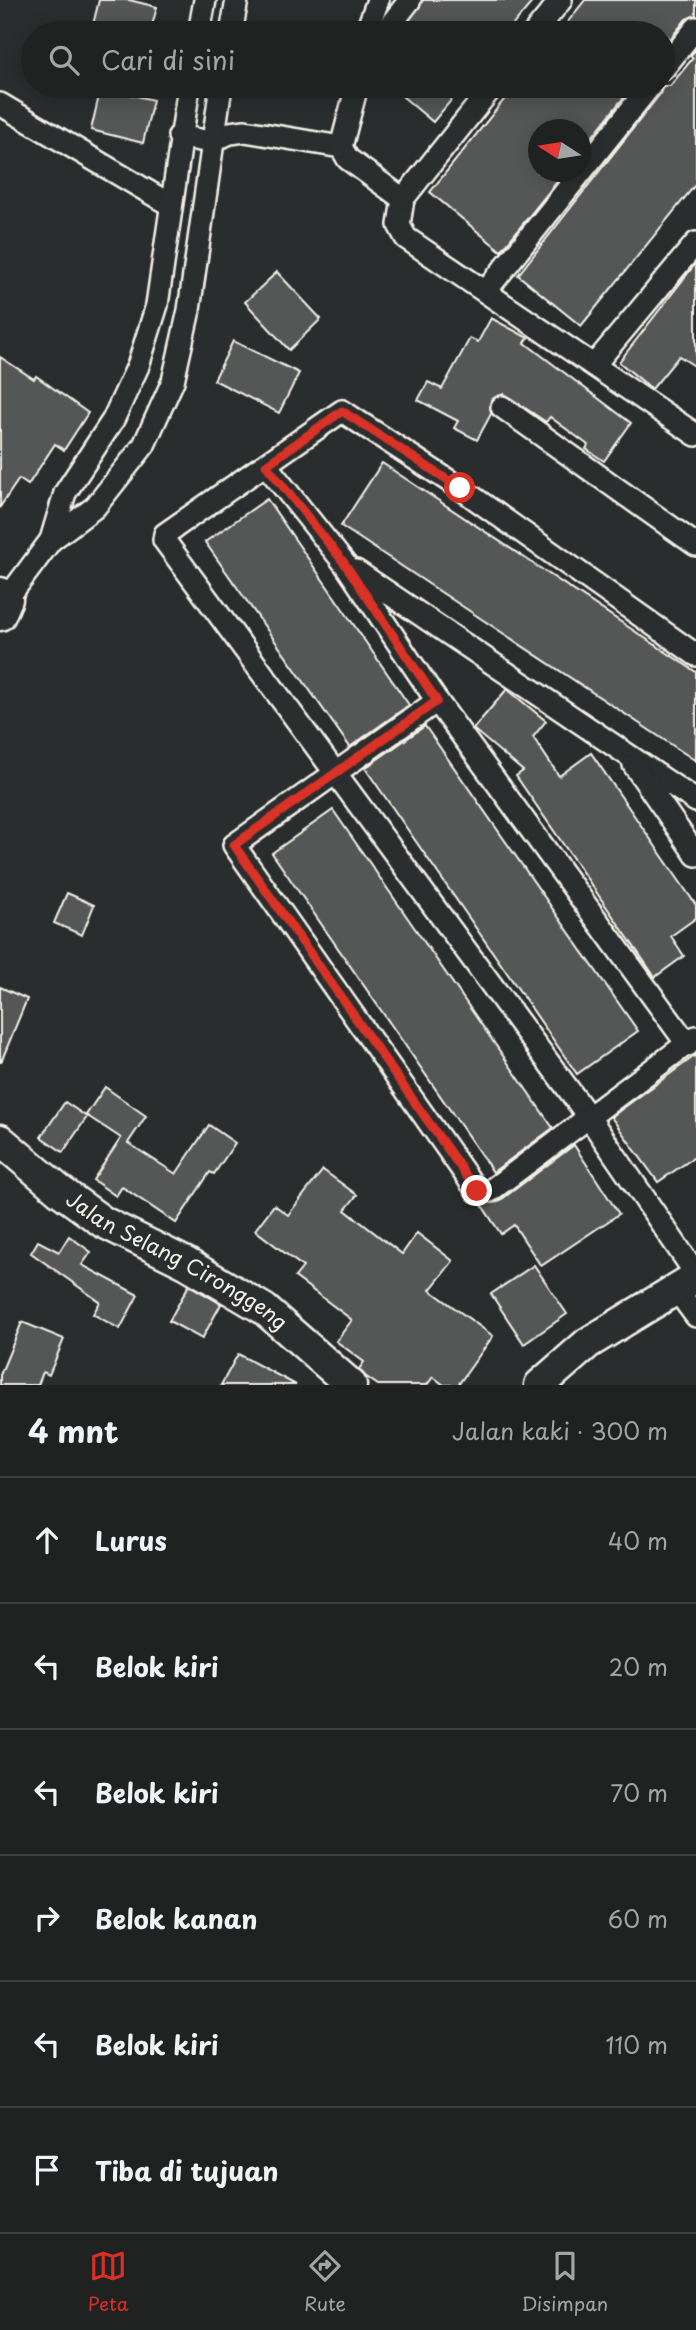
<!DOCTYPE html>
<html lang="id">
<meta charset="utf-8">
<style>
:root{--surface:#202222;--page:#282a2a;--text:#f1f3f6;--muted:#a2a4a5;--line:#3d3f40;--accent:#d93025}
body{margin:0;font-family:"Playpen Sans",sans-serif;background:var(--page);color:var(--text)}
.compass{position:absolute;left:528px;top:119px;width:63px;height:63px;border-radius:50%;background:var(--surface);box-shadow:0 4px 18px #0003;rotate:282deg}
.stop{position:absolute;width:21px;height:21px;margin:-16px;border:5px solid #d93025;border-radius:50%;background:#fff}
.stop.end{background:#d93025;border-color:#fff;box-shadow:0 2px 7px #0008}
.list{margin:0;padding:0;list-style:none}
h2{display:flex;justify-content:space-between;align-items:center;height:91px;margin:0;padding:0 28px;font-size:30px}
h2 small{font-size:23px;font-weight:400;color:var(--muted)}
.list li{display:grid;grid-template-columns:46px 1fr auto;gap:21px;align-items:center;box-sizing:border-box;height:126px;padding:0 28px;border-top:2px solid var(--line)}
.list b{display:block;font-size:26px;white-space:nowrap}
.list em{font-size:23px;font-style:normal;color:var(--muted)}
.icon{flex:none;width:38px;height:38px;fill:none;stroke:currentColor;stroke-width:2;stroke-linecap:round;stroke-linejoin:round}
.map{position:relative;flex:none;width:696px;height:1385px;overflow:hidden}
.search{position:absolute;background:var(--surface);box-shadow:0 4px 18px #0003;left:21px;right:21px;top:21px;height:77px;display:flex;align-items:center;gap:18px;box-sizing:border-box;padding:0 24px;border-radius:38px;color:var(--muted);font-size:26px}
.sheet{height:847px;background:var(--surface)}
nav{display:flex;justify-content:space-around;align-items:center;box-sizing:border-box;height:98px;border-top:2px solid var(--line);background:var(--surface);font-size:19px;color:var(--muted)}
nav a{display:grid;justify-items:center;gap:4px}
nav .on{color:var(--accent)}
.map>svg:first-child{display:block}
.building{fill:#555756;stroke:#f4f1e8;stroke-width:2}
.lines{fill:none;stroke-linecap:round;stroke-linejoin:round}
.street-casing{stroke:#f4f1e8;stroke-width:26}
.secondary-casing{stroke:#f4f1e8;stroke-width:35}
.street{stroke:#2a2d2e;stroke-width:21}
.secondary{stroke:#2a2d2e;stroke-width:30}
.route{stroke:#d93025;stroke-width:9}
.labels{text-anchor:middle;stroke-width:5;stroke-linejoin:round;paint-order:stroke}
.street-label{font-size:21px;fill:#f4f1e8;stroke:#2a2d2e}
</style>
<div class="map">
<svg width="696" height="1385" viewBox="0 0 696 1385">
<rect width="100%" height="100%" fill="#2a2d2e"/>
<filter id="ink" filterUnits="userSpaceOnUse"><feTurbulence type="fractalNoise" baseFrequency=".0143" numOctaves="2"/><feDisplacementMap in="SourceGraphic" scale="14" xChannelSelector="R" yChannelSelector="G"/><feConvolveMatrix kernelMatrix="1 2 1 2 8 2 1 2 1" color-interpolation-filters="sRGB"/></filter>
<g filter="url(#ink)">
<g class="building">
<polygon points="99,0 129,0 157,7 150,33 91,33"/>
<polygon points="423,0 534,0 506,33 401,33"/>
<polygon points="585,0 696,0 696,15 686,19 670,39 663,33 559,33"/>
<polygon points="696,49 696,184 581,326 518,275 660,94 663,86 670,86 693,58 690,56"/>
<polygon points="390,86 463,86 433,122"/>
<polygon points="515,86 633,86 580,152 580,130 538,130 538,172 565,172 501,251 430,192"/>
<polygon points="101,87 153,100 143,143 91,130"/>
<polygon points="696,263 696,367 679,356 652,389 619,362"/>
<polygon points="277,272 321,319 289,350 245,302"/>
<polygon points="491,318 528,338 525,343 631,423 604,461 586,449 588,445 550,417 546,422 504,394 491,400 491,414 477,440 454,428 458,421 418,400 428,382 442,389 470,338 478,342"/>
<polygon points="233,341 299,373 279,413 214,380"/>
<polygon points="0,357 34,379 36,376 88,413 64,450 55,444 28,485 19,479 0,507"/>
<polygon points="382,463 696,672 696,761 341,526"/>
<polygon points="267,499 409,705 350,747 205,542"/>
<polygon points="507,689 546,721 533,737 559,776 591,753 696,905 696,918 671,936 684,956 655,977 516,776 523,771 473,729"/>
<polygon points="425,726 638,1031 577,1074 365,768"/>
<polygon points="333,810 553,1128 493,1172 272,853"/>
<polygon points="67,893 94,905 82,935 54,923"/>
<polygon points="0,987 27,999 1,1062 0,1062"/>
<polygon points="696,1055 696,1156 658,1182 611,1117"/>
<polygon points="105,1087 146,1116 128,1143 176,1174 209,1125 235,1143 214,1174 210,1172 176,1223 122,1187 116,1196 93,1180 121,1138 86,1115"/>
<polygon points="65,1102 87,1117 63,1152 41,1137"/>
<polygon points="574,1145 619,1214 541,1266 514,1225 501,1234 481,1204 498,1202"/>
<polygon points="323,1170 357,1195 345,1210 402,1254 417,1233 453,1261 430,1290 493,1336 458,1385 444,1385 433,1377 427,1385 378,1385 365,1376 359,1369 364,1362 336,1341 352,1320 295,1277 303,1267 255,1230 274,1205 288,1215"/>
<polygon points="69,1236 91,1252 82,1265 138,1295 120,1329 93,1314 100,1302 31,1253 38,1241 59,1252"/>
<polygon points="534,1265 567,1314 524,1344 491,1294"/>
<polygon points="189,1285 221,1304 202,1339 169,1321"/>
<polygon points="22,1322 64,1339 49,1375 43,1372 38,1385 0,1385 0,1375"/>
<polygon points="238,1354 296,1385 221,1385"/>
</g>
<g class="lines">
<defs>
<g id="street">
<polyline points="199,33 205,0"/>
<polyline points="231,33 237,0"/>
<polyline points="366,33 378,0"/>
<polyline points="384,33 410,0"/>
<polyline points="534,33 561,0"/>
<polyline points="663,69 696,28"/>
<polyline points="0,104 169,204"/>
<polyline points="179,136 210,142 230,133 245,131 341,147"/>
<polyline points="341,147 348,159 403,199 399,225 406,238 696,435"/>
<polyline points="341,147 357,86"/>
<polyline points="403,199 493,86"/>
<polyline points="486,291 650,86"/>
<polyline points="595,364 696,243"/>
<polyline points="502,407 696,545"/>
<polyline points="266,465 345,564 437,701 688,1045"/>
<polyline points="51,540 65,493 113,420 138,366 157,305 189,86"/>
<polyline points="356,571 696,801"/>
<polyline points="7,599 51,540 95,507 144,445 173,381 189,310 221,86"/>
<polyline points="696,655 460,488 342,411 165,534 164,540 588,1116 696,1274"/>
<polyline points="437,701 234,845 477,1191 490,1191 696,1037"/>
<polyline points="634,765 696,855"/>
<polyline points="676,1289 696,1316"/>
</g>
<g id="secondary">
<polyline points="0,593 7,599 0,615"/>
<path id="s1" d="M0,1140L59,1190L103,1222L186,1263L264,1309L351,1385"/>
<polyline points="540,1385 588,1343 696,1277"/>
</g>
</defs>
<use href="#street" class="street-casing"/>
<use href="#secondary" class="secondary-casing"/>
<use href="#street" class="street"/>
<use href="#secondary" class="secondary"/>
</g>
</g>
<g class="lines" filter="url(#ink)">
<polyline class="route" points="460,488 342,411 266,465 345,564 437,701 234,845 477,1191"/>
</g>
<g class="labels">
<g class="street-label">
<text dy="7" stroke="none"><textPath href="#s1" startOffset="215">Jalan Selang Cironggeng</textPath></text>
</g>
</g>
</svg>
<svg class="compass" viewBox="-18 -18 36 36"><path d="M0-13l5 13h-10z" fill="#e53935"/><path d="M0 13l5-13h-10z" fill="#a2a4a5"/></svg>
<div class="stop" style="left:460px;top:488px"></div>
<div class="stop end" style="left:477px;top:1191px"></div>
<div class="search"><svg class="icon" aria-label="search" viewBox="0 0 24 24"><circle cx="10" cy="10" r="6"/><path d="M15 15l6 6"/></svg>Cari di sini</div>
</div>
<section class="sheet">
<h2>4 mnt<small>Jalan kaki · 300 m</small></h2>
<ul class="list">
<li><svg class="icon" aria-label="ahead" viewBox="0 0 24 24"><path d="M12 20V5M6 11l6-6 6 6"/></svg><div><b>Lurus</b></div><em>40 m</em></li>
<li><svg class="icon" aria-label="left" viewBox="0 0 24 24"><path d="M17 20v-9H6M10 6l-5 5 5 5"/></svg><div><b>Belok kiri</b></div><em>20 m</em></li>
<li><svg class="icon" aria-label="left" viewBox="0 0 24 24"><path d="M17 20v-9H6M10 6l-5 5 5 5"/></svg><div><b>Belok kiri</b></div><em>70 m</em></li>
<li><svg class="icon" aria-label="right" viewBox="0 0 24 24"><path d="M7 20v-9h11M14 6l5 5-5 5"/></svg><div><b>Belok kanan</b></div><em>60 m</em></li>
<li><svg class="icon" aria-label="left" viewBox="0 0 24 24"><path d="M17 20v-9H6M10 6l-5 5 5 5"/></svg><div><b>Belok kiri</b></div><em>110 m</em></li>
<li><svg class="icon" aria-label="arrive" viewBox="0 0 24 24"><path d="M6 21V4h12l-3 4 3 4H6"/></svg><div><b>Tiba di tujuan</b></div></li>
</ul>
</section>
<nav>
<a class="on"><svg class="icon" aria-label="map" viewBox="0 0 24 24"><path d="M3 6l6-2 6 2 6-2v14l-6 2-6-2-6 2zM9 4v14M15 6v14"/></svg>Peta</a>
<a><svg class="icon" aria-label="directions" viewBox="0 0 24 24"><path d="M12 3l9 9-9 9-9-9zM9 14v-3h6M13 9l2 2-2 2"/></svg>Rute</a>
<a><svg class="icon" aria-label="saved" viewBox="0 0 24 24"><path d="M7 4h10v16l-5-4-5 4z"/></svg>Disimpan</a>
</nav>
